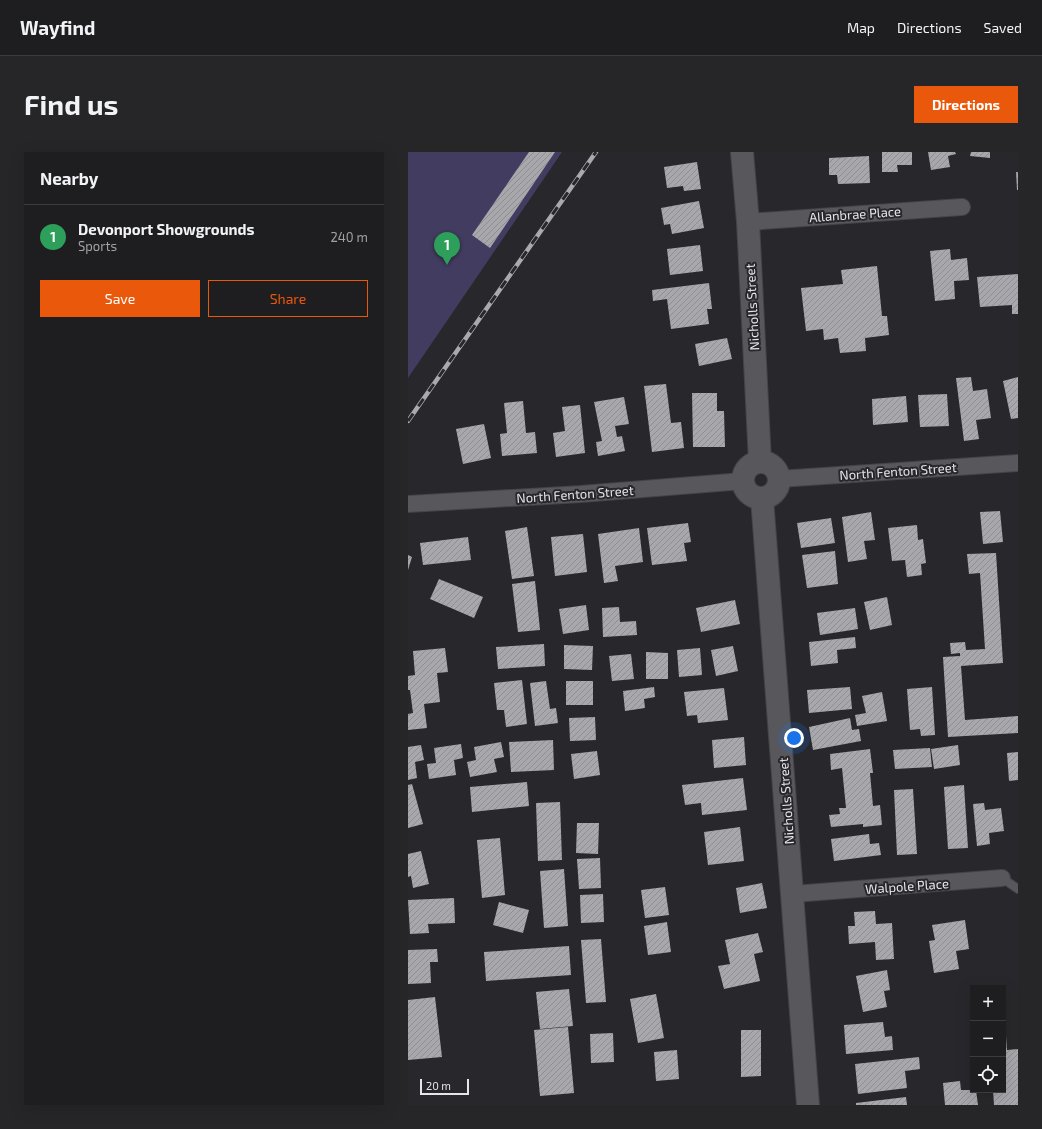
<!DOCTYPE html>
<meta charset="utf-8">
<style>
:root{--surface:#1e1d20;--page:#262629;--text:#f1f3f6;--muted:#a1a2a5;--line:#3c3b3e;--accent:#ea580c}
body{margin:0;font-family:"Exo 2",sans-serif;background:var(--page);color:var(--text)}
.controls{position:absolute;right:12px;bottom:12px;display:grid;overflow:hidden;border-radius:0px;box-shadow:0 4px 16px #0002}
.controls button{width:36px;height:36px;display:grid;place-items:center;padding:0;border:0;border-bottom:1px solid var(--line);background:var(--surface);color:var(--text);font:20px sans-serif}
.scale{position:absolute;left:12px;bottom:10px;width:49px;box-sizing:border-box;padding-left:4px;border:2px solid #e6e5e8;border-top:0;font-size:11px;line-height:14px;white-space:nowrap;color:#e6e5e8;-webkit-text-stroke:3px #28272b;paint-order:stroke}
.you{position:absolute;left:386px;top:586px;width:14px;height:14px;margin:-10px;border:3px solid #fff;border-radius:50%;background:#1a73e8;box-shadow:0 0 0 6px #1a73e833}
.badge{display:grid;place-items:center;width:26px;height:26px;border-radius:50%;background:var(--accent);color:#fff;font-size:13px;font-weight:700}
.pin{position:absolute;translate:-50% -33px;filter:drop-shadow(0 1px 2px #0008)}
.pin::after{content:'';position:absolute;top:21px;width:14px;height:12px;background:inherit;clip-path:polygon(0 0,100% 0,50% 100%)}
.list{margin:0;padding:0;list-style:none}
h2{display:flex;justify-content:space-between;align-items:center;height:52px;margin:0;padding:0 16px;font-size:17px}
h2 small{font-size:13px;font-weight:400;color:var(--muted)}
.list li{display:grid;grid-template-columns:26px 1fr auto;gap:12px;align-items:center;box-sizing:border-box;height:64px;padding:0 16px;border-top:1px solid var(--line)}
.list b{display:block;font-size:15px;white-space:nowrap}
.list p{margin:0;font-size:13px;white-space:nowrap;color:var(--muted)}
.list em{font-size:13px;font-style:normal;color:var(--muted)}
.actions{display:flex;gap:8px;padding:12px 16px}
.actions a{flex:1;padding:9px 0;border:1px solid var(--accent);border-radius:0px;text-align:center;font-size:14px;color:var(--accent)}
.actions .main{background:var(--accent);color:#fff}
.icon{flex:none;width:22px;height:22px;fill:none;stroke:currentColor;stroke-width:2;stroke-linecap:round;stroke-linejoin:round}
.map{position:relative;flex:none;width:610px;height:953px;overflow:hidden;border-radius:0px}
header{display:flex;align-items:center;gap:24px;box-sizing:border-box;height:56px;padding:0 20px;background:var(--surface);border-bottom:1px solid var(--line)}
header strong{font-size:19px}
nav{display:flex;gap:22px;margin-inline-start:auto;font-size:14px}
.intro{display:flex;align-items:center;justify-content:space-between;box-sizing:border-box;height:96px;padding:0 24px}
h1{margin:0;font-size:28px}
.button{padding:10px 18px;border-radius:0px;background:var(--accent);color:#fff;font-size:14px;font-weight:700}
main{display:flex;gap:24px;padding:0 24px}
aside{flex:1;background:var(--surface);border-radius:0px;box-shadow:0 4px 16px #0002}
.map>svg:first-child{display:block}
.grass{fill:#423d60}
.building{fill:url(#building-hatch)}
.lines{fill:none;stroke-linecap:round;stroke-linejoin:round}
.lane-casing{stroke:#444347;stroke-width:10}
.street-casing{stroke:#444347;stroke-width:18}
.secondary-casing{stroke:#444347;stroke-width:24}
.lane{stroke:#58585c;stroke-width:8}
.street{stroke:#58585c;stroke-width:16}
.secondary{stroke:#58585c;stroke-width:22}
.rail-casing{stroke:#aaa9ac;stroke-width:4.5}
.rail{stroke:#28272b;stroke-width:3;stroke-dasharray:9;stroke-linecap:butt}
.labels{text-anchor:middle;stroke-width:4;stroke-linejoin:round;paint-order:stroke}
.street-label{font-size:13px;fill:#e6e5e8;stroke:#28272b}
</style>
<header>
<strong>Wayfind</strong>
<nav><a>Map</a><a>Directions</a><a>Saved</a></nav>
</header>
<div class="intro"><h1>Find us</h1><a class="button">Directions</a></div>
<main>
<aside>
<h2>Nearby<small></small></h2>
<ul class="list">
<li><span class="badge" style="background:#2e9e5b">1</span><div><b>Devonport Showgrounds</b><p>Sports</p></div><em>240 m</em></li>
</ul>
<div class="actions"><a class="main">Save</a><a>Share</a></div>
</aside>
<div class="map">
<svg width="610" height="953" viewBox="0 0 610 953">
<defs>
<pattern id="building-hatch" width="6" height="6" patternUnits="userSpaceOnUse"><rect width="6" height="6" fill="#a7a7ac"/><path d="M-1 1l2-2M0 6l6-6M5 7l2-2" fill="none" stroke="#8e8e92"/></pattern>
</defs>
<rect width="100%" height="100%" fill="#28272b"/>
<polygon class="grass" points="0,0 154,0 0,226"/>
<g class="building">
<polygon points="121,0 147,0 82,96 64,83"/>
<polygon points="474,0 504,0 504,13 489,13 490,20 474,20"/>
<polygon points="520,0 547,0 548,2 540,4 542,15 523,18"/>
<polygon points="563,0 582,0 582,6 562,4"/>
<polygon points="461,4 462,31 430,32 429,23 421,23 421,6"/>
<polygon points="289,10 293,37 276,39 275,34 259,36 256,15"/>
<polygon points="608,20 610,20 610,38 609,38"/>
<polygon points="291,49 296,76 264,82 262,72 256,73 253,56"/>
<polygon points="292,93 295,119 262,123 259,97"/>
<polygon points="542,97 543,108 559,106 561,128 546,129 547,147 527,149 522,99"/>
<polygon points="469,114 474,164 479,164 481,183 457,186 458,199 432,201 430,186 416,188 415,177 398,179 393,136 435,132 433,118"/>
<polygon points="610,122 610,162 604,162 604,153 572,155 569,125"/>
<polygon points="301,131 304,157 299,157 301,172 263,177 259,147 245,149 244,138"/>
<polygon points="319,186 324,207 291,214 287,192"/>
<polygon points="563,225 565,239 579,237 583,266 568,268 571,287 556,289 548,226"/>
<polygon points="610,225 610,266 603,267 595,229"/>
<polygon points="258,232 263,271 273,270 276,296 244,300 236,234"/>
<polygon points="284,241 309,241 309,259 316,259 317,295 285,295"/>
<polygon points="539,242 541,274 512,275 510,243"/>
<polygon points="498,244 500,270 465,273 464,247"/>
<polygon points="216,245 221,272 207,274 209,285 214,284 217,299 190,304 188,290 194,289 186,250"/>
<polygon points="115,249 118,281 127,280 129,301 94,304 92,282 99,281 96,251"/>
<polygon points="172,253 177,301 148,305 145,281 157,279 154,255"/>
<polygon points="76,272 83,306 55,312 48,277"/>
<polygon points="592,359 595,390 575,392 572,360"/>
<polygon points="463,360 467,388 456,389 459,407 440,410 434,365"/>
<polygon points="423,366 427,391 393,396 389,371"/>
<polygon points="280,371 283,390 276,391 279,409 244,413 239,376"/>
<polygon points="509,373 510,388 515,387 518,411 513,412 514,423 499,425 497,408 484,409 480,376"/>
<polygon points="119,375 126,424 104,427 97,379"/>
<polygon points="231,376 235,410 207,414 210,429 196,431 190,382"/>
<polygon points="175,382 179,420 147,424 143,385"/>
<polygon points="60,385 63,408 15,413 12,391"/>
<polygon points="427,399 430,432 399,436 394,403"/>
<polygon points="588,401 595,511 553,514 557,568 610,564 610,581 540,585 535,505 552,504 552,501 543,502 542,491 557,490 558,498 577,497 572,421 561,422 559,402"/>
<polygon points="0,403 4,405 0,418"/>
<polygon points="31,427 75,445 66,466 22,447"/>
<polygon points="127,429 132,478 110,480 104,432"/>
<polygon points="479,445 484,473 462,478 456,450"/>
<polygon points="327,448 332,472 293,480 288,456"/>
<polygon points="178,453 181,478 155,482 151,457"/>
<polygon points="211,455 212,470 228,469 229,483 195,485 194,456"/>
<polygon points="447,456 450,477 412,483 409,461"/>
<polygon points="447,485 448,496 429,498 430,511 403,514 401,490"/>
<polygon points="136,492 137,514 90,517 88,495"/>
<polygon points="156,493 185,494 184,518 156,517"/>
<polygon points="325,494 330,519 308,524 303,498"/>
<polygon points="37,496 40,520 29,521 32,550 16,552 19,576 0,578 0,562 5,561 2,538 0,538 0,524 7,523 5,499"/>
<polygon points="292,496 294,523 271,525 269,498"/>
<polygon points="238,500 260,501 260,527 238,527"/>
<polygon points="223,502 226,527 204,529 201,504"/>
<polygon points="114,528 119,572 98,575 96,558 89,558 86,531"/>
<polygon points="138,529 142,557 148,556 150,571 127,574 122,531"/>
<rect x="158" y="529" width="27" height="24"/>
<polygon points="246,535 247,545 236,547 237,556 217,559 215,539"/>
<polygon points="442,535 444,557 401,561 399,538"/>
<polygon points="524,535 527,583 513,584 512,577 502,578 499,537"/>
<polygon points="316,536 320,568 290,571 289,563 279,564 276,540"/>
<polygon points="474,540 479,569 449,574 447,563 458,561 454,544"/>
<polygon points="187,565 188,588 162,589 161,566"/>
<polygon points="442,566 444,578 451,577 453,589 405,598 401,575"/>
<polygon points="336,585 338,613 306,616 304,588"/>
<polygon points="145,588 146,618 103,620 101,590"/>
<polygon points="93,590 96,605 86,607 89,620 62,625 59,610 68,608 66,595"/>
<polygon points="53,592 55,606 46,608 48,623 21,627 19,612 28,611 26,596"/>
<polygon points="13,593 16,608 7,610 9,626 0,628 0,595"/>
<polygon points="550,593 552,613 526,617 523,597"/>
<polygon points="522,596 524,615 487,617 485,598"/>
<polygon points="462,597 465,621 462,621 465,654 472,653 474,673 455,675 455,672 423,675 421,663 432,662 431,656 438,656 434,616 423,618 422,602"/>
<polygon points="189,599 192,623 166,627 163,602"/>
<polygon points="610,600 610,628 601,629 599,601"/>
<polygon points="335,626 339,658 294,663 293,651 277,653 274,633"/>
<polygon points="119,630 121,654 64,660 62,635"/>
<polygon points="4,632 15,672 0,676 0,633"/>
<polygon points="556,633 560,696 540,697 536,635"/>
<polygon points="505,637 509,702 489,703 486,638"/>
<polygon points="152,650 154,708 130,709 128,651"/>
<polygon points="576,651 577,658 593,656 596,679 581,681 582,692 569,694 565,652"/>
<polygon points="169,671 191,671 190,702 168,701"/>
<polygon points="332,675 336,709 300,713 296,680"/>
<polygon points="461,682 462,692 471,691 473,703 426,709 423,687"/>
<polygon points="92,686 97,743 74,746 69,688"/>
<polygon points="13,699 21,732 5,736 3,724 0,725 0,702"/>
<polygon points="192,706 193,736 171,737 169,707"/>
<polygon points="156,717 160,774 136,776 132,719"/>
<polygon points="354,731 359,756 332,761 328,736"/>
<polygon points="257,735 261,763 237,766 233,738"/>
<polygon points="195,742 196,770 173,771 172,743"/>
<polygon points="46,746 47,771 20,772 21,781 2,782 0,748"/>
<polygon points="91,750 121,758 115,781 85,773"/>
<polygon points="467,759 468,772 484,771 486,807 468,808 467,790 441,792 440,774 447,774 446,760"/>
<polygon points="557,768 561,797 548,799 551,817 526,821 521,789 527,788 524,773"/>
<polygon points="259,770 263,800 240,803 236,774"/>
<polygon points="350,781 355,800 346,802 352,829 316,837 310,814 322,812 317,788"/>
<polygon points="193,787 198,850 178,851 173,788"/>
<polygon points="161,794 163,823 78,829 76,800"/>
<polygon points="29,797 30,810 22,810 23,831 0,832 0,798"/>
<polygon points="479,818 482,838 476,839 479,855 455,860 448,824"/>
<polygon points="161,837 165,874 132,877 128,840"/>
<polygon points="248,842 256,886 230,891 222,847"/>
<polygon points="27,845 34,905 0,908 0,848"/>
<polygon points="475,870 477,885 484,884 485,898 438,902 436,873"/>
<polygon points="160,875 166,941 132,944 126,878"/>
<polygon points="333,878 353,878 353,924 333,925"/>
<polygon points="205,881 206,910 183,911 182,882"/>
<polygon points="595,884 598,884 599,898 610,897 610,953 586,953 585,938 595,938"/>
<polygon points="269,898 271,927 248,929 246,900"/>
<polygon points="511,905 512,917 497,919 499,936 450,942 447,912"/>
<polygon points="552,929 553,938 568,938 570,953 537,953 535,931"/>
<polygon points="498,945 499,953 448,953 448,951"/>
</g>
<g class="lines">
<defs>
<polyline id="lane" points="594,726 610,737"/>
<g id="street">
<polyline points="340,70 554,55"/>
<polyline points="371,327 610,311"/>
<polyline points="0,352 173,342 335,329"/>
<polyline points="385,742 594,726"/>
</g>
<g id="secondary">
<polyline points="334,0 340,70 352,310"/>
<circle cx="353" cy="328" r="18"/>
<polyline points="354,346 400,953"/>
</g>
</defs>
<use href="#lane" class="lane-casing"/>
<use href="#street" class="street-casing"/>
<use href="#secondary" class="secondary-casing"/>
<use href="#lane" class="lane"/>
<use href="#street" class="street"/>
<use href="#secondary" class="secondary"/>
<defs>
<polyline id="rail" points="0,269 188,0"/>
</defs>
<use href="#rail" class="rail-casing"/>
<use href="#rail" class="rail"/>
</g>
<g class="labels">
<g class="street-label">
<text transform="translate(447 62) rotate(-4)" y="5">Allanbrae Place</text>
<text transform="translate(344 155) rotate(-93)" y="5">Nicholls Street</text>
<text transform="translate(490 319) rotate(-4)" y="5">North Fenton Street</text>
<text transform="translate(167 342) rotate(-4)" y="5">North Fenton Street</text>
<text transform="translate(378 649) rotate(-94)" y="5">Nicholls Street</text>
<text transform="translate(499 734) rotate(-4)" y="5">Walpole Place</text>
</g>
</g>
</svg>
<div class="controls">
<button>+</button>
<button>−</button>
<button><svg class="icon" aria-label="locate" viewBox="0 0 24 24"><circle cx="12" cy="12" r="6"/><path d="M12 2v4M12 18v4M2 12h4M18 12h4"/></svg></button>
</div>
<div class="scale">20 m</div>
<div class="you"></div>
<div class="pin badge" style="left:39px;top:113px;background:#2e9e5b">1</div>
</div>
</main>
